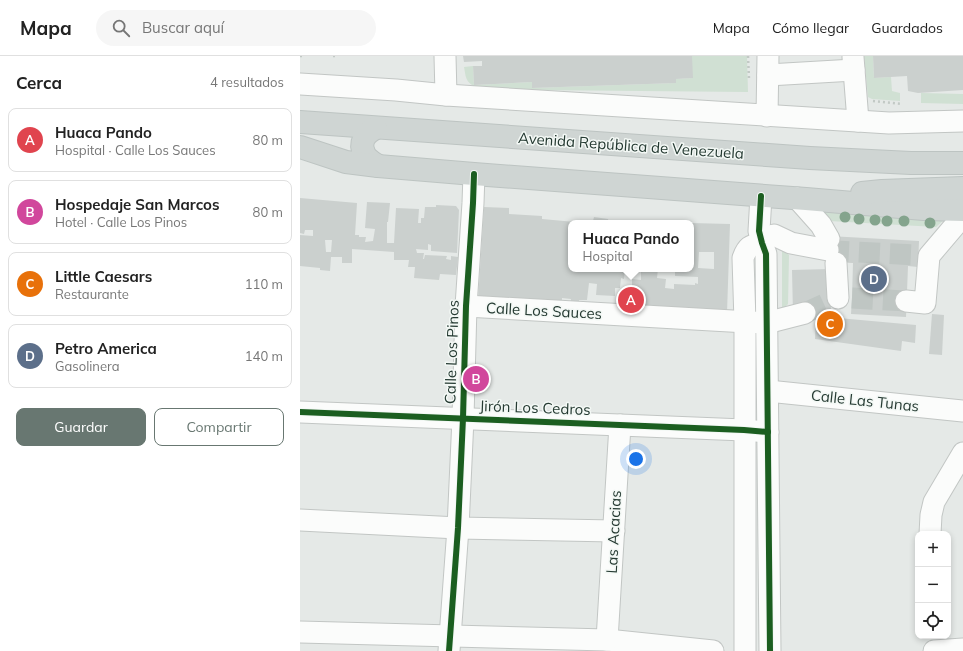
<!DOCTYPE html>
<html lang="es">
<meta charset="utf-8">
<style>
:root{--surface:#fff;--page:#f6f6f6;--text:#222;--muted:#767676;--line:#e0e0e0;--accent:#687771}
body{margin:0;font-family:Mulish,sans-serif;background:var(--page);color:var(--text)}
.controls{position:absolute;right:12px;bottom:12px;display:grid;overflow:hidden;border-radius:8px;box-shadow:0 2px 6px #0003}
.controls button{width:36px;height:36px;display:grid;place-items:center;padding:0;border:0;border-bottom:1px solid var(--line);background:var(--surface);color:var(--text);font:20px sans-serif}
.you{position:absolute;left:336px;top:403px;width:14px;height:14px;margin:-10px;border:3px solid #fff;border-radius:50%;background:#1a73e8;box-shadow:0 0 0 6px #1a73e833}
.badge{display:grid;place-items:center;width:26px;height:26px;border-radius:50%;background:var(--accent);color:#fff;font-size:13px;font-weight:700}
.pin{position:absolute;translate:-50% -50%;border:2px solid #fff;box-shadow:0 1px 4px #0006}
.popup{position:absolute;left:268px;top:164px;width:126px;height:52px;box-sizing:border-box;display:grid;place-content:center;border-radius:8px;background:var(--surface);filter:drop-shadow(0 1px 3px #0005);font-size:13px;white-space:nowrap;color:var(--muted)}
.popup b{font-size:15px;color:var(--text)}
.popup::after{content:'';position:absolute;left:50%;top:100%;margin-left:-8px;border:8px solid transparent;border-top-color:var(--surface)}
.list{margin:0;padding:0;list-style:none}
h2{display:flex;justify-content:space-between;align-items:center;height:52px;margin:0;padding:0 16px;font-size:17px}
h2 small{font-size:13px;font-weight:400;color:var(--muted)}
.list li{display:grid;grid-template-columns:26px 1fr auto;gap:12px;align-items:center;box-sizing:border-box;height:64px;margin:0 8px 8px;padding:0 8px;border:1px solid var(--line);border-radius:8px}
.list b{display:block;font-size:15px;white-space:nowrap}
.list p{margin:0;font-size:13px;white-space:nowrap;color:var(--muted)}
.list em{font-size:13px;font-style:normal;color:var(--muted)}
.actions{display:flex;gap:8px;padding:12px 16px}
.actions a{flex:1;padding:9px 0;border:1px solid var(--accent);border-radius:8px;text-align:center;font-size:14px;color:var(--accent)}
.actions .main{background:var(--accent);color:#fff}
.icon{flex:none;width:22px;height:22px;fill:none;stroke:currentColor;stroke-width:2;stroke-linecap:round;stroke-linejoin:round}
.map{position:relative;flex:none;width:663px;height:595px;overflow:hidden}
header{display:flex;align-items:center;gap:24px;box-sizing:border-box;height:56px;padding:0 20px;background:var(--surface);border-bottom:1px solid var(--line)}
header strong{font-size:19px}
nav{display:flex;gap:22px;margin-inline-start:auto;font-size:14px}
.search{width:280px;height:36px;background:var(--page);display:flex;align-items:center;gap:10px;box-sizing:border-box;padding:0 14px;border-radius:22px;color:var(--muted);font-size:15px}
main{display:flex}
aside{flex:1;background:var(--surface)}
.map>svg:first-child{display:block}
.green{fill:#d0e0d3}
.building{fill:#cbd0ce;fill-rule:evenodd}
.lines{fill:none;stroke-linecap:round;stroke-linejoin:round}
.minor-tunnel{stroke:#bfc6c3;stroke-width:21;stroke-dasharray:21 10;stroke-linecap:butt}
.minor-casing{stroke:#c2c6c4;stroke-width:23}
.major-casing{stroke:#bdc4c2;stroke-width:24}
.path{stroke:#c2c9c5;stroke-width:2.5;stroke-dasharray:2 3;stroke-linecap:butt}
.minor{stroke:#fbfcfb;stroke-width:21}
.major{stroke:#cfd5d3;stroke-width:22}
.cycleway-casing{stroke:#f3f8f5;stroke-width:8}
.cycleway{stroke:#1b5e20;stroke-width:6}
.tree{fill:#84a48d}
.labels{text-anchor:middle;stroke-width:3;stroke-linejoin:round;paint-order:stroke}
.street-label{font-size:15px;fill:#253a32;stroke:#f3f8f5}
</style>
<header>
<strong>Mapa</strong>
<div class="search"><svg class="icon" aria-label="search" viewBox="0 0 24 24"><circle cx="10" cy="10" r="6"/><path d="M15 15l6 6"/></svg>Buscar aquí</div>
<nav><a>Mapa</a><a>Cómo llegar</a><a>Guardados</a></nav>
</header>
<main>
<aside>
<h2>Cerca<small>4 resultados</small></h2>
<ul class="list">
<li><span class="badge" style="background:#e0444e">A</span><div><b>Huaca Pando</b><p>Hospital · Calle Los Sauces</p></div><em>80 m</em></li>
<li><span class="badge" style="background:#d1479c">B</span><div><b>Hospedaje San Marcos</b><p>Hotel · Calle Los Pinos</p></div><em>80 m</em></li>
<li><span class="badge" style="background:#e8710a">C</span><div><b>Little Caesars</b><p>Restaurante</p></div><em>110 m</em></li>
<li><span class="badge" style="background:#5c6f8a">D</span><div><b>Petro America</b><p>Gasolinera</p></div><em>140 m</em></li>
</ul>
<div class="actions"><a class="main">Guardar</a><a>Compartir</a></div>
</aside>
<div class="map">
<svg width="663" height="595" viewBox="0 0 663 595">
<rect width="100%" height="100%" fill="#e5e9e7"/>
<g class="green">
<path d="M392,0H447L448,36L232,34L175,31C165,25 166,21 164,11L173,10L174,29L232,26V32L376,27V23L392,22Z"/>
<polygon points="564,0 573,0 574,22 591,21 592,35 600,37 600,45 572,43 568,41"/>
<polygon points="621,37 663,38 663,48 621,47"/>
<polygon points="520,155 645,163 636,171 529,165"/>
<polygon points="482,193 489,199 488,248 482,254"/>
</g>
<g class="building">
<polygon points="163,0 392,0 393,22 376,23 376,27 232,32 232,26 174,29 173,10 182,10 182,5 164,6"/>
<polygon points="573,0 663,0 663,34 618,37 608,35 607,20 574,22"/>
<path d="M0,142L57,147L55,179H59V181H66L65,186L73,185L75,173L65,172L67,146L90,147L88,166H87V187H94L96,152L119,153L118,167H121V162H124L125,151H136V149L156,150L159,154L157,197L131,195V189L128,188V194L116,193L117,197H124L123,203H124L125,199L147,200L146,203L151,204V200L158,201L156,219L140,218L139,224L114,222L115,211H108L109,204H94V196L52,193V207H42V201H31L30,215L20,214V212L0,210V179L13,180V174H5L4,178L0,177ZM25,184H32L31,196H26Z"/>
<polygon points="184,151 209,152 209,158 242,160 242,163 275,166 275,167 271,167 271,213 325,213 324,223 321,222 320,232 315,232 315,240 296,239 297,228 289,227 287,244 279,244 279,251 270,250 271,243 262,242 262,250 178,245"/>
<polygon points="294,161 308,163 309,167 276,167 276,164 293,165"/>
<path d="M391,167L430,168L427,257L322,248V236L340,237V233H332V223L341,224V213H358L357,222L366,223L365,232L374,233V228L395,229V227L398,228V221L375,220V213H391ZM399,196H414V213L398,212Z"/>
<polygon points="529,180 619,185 618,211 608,210 606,261 551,258 552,242 553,207 528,206"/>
<polygon points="530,213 531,257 505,257 493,258 492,214"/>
<polygon points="632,258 644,259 642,299 629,298"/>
<polygon points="516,260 616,269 615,287 602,285 601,295 515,283"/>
</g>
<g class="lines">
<g class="minor-tunnel">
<polyline points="528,194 536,195 618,199"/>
<polyline points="552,242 606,245"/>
<polyline points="505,257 531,245"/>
</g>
<defs>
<g id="minor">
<polyline points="145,0 146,39"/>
<polyline points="553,1 558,65"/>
<polyline points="468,19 554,14"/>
<polyline points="0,28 96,34 146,39 589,67 663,65"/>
<polyline points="467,60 468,0"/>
<polyline points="461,140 459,175 462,187 466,198 470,595"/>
<polyline points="497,142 521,169 529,183"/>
<polyline points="474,179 491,187 528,194"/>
<polyline points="536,207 538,242"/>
<polyline points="606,245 625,247 629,200 663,160"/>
<polyline points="166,250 466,267 505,257"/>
<polyline points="468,335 663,355"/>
<polyline points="0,356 444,374 468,376"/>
<polyline points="0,464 158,472 314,475"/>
<polyline points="630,478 631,459 634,446 663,397"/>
<polyline points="0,576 307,584 413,595"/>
<polyline points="307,584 320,369"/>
<polyline points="149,595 158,472 163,362 166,250 173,147 174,118"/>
<path d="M445,595V266L443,202C447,191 450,189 462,187"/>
<polyline points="634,595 663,593"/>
</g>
<g id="major">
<polyline points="0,66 510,102 611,107 663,107"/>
<path d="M76,72C65,77 58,87 65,99C68,104 74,107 78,110"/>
<polyline points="0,91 46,106 78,110 174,118 506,143 624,153 663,154"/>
<polyline points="562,137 582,135 663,132"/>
</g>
</defs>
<use href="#minor" class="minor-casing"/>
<use href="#major" class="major-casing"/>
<g class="path">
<polyline points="0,0 5,0"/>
<polyline points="33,0 36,0"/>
<polyline points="448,0 449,23"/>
<polyline points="573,45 602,48"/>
</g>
<use href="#minor" class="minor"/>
<use href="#major" class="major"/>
<defs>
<g id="cycleway">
<polyline points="461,140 459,175 462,187 466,198 470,595"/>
<polyline points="0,356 444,374 468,376"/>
<polyline points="149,595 158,472 163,362 166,250 173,147 174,118"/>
</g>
</defs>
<use href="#cycleway" class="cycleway-casing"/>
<use href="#cycleway" class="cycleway"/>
</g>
<g class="tree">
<circle cx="545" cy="161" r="5.5"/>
<circle cx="559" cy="163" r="5.5"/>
<circle cx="575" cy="164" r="5.5"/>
<circle cx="587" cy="165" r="5.5"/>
<circle cx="604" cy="165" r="5.5"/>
<circle cx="630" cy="167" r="5.5"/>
</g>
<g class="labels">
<g class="street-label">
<text transform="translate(331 90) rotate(4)" y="5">Avenida República de Venezuela</text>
<text transform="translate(244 255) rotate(3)" y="5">Calle Los Sauces</text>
<text transform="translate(152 296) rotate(-88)" y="5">Calle Los Pinos</text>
<text transform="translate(565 345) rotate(6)" y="5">Calle Las Tunas</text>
<text transform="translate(235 352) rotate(2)" y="5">Jirón Los Cedros</text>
<text transform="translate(314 476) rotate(-87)" y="5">Las Acacias</text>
</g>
</g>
</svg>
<div class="controls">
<button>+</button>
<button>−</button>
<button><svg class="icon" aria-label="locate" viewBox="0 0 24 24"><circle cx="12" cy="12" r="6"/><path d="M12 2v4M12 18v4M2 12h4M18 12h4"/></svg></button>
</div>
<div class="you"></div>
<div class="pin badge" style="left:331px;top:244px;background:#e0444e">A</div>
<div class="popup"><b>Huaca Pando</b>Hospital</div>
<div class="pin badge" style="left:176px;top:323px;background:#d1479c">B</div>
<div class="pin badge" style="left:530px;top:268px;background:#e8710a">C</div>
<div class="pin badge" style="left:574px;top:223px;background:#5c6f8a">D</div>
</div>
</main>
